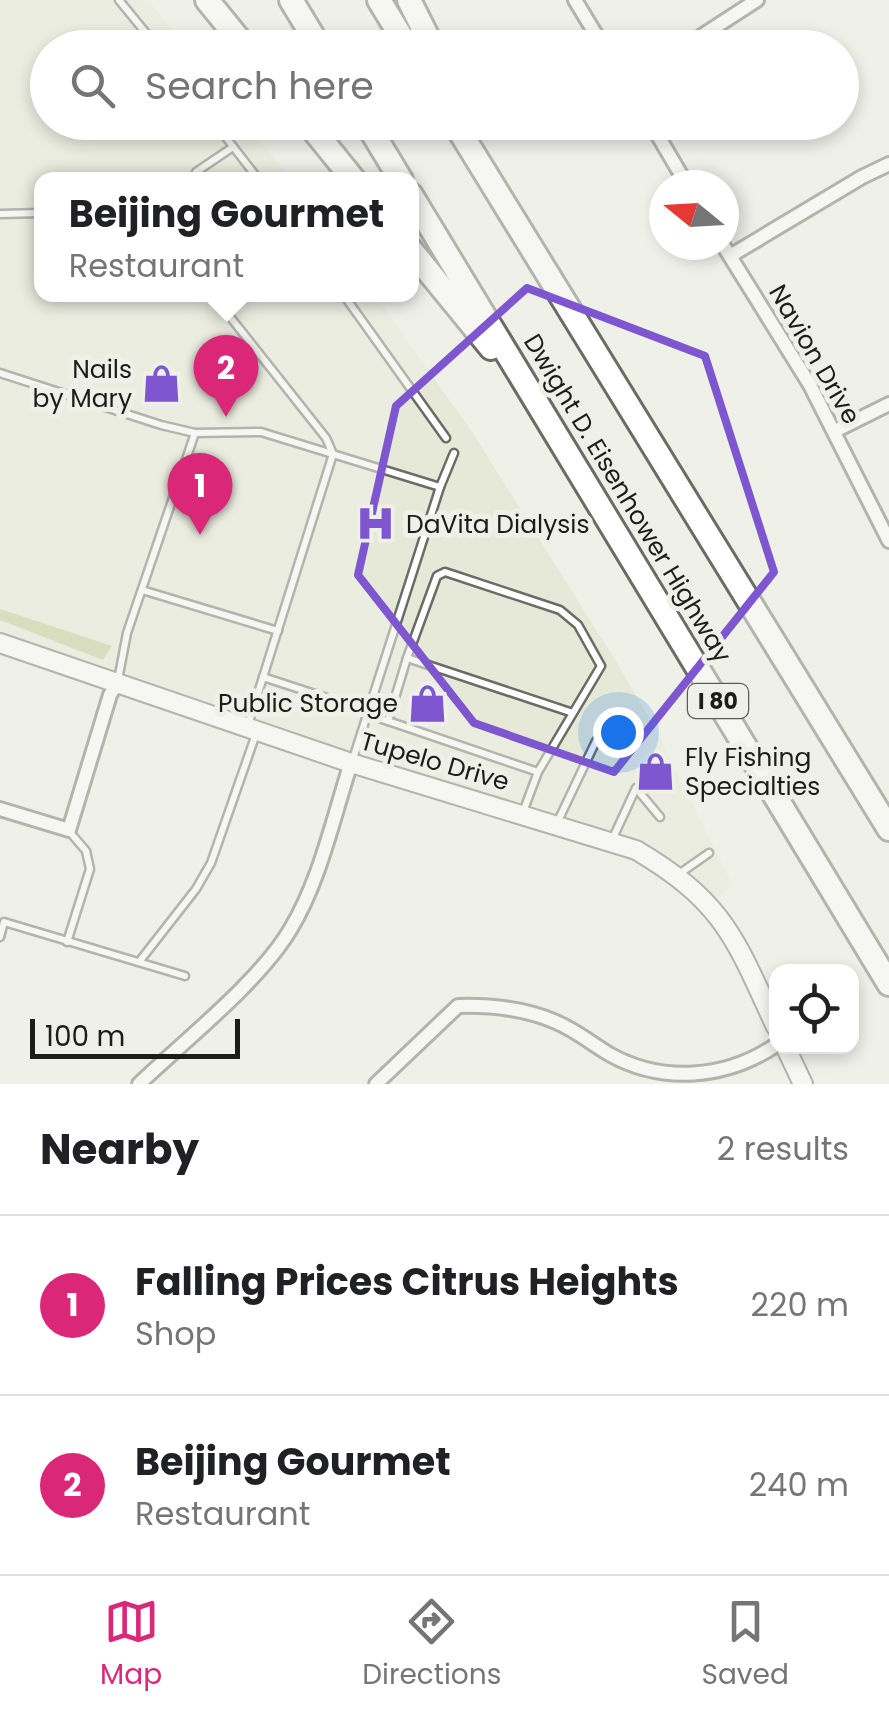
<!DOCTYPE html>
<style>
:root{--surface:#fff;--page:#f6f6f6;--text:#202124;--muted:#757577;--line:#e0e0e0;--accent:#db2777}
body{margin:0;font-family:Poppins,sans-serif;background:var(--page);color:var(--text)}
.controls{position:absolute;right:30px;bottom:30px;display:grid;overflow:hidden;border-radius:20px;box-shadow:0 5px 15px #0003}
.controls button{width:90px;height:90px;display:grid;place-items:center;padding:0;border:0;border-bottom:2px solid var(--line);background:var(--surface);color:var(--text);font:50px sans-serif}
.compass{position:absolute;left:649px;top:170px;width:90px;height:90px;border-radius:50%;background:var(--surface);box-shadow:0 5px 15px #0003;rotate:288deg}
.scale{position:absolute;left:30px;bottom:25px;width:210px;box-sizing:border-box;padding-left:10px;border:5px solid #1c1c19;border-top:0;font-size:28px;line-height:35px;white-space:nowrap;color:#1c1c19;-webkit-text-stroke:8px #eff0e8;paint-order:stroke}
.you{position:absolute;left:618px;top:732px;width:35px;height:35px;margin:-25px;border:8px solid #fff;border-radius:50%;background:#1a73e8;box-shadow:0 0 0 15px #1a73e833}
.badge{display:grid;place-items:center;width:65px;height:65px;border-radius:50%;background:var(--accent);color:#fff;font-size:32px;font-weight:700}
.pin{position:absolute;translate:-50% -82px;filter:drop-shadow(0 2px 5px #0008)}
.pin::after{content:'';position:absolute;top:52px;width:35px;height:30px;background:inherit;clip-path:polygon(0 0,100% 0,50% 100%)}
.popup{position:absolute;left:34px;top:172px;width:385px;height:130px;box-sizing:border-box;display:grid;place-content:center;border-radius:20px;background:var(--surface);filter:drop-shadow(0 2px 8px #0005);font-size:32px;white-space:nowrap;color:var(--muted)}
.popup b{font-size:38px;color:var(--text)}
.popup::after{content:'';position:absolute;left:50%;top:100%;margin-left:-20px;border:20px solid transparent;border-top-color:var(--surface)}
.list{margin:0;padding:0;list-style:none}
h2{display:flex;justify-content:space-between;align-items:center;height:130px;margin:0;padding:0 40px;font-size:42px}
h2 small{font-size:32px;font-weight:400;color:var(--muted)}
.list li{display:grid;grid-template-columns:65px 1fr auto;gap:30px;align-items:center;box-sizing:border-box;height:180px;padding:0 40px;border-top:2px solid var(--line)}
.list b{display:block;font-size:38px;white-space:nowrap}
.list p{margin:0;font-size:32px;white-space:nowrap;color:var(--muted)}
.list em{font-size:32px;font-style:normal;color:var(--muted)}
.icon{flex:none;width:55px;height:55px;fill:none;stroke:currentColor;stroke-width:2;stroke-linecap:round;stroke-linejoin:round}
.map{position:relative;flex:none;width:889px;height:1084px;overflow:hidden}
.search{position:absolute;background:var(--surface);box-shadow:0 5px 15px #0003;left:30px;right:30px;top:30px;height:110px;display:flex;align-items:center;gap:25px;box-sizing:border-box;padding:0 35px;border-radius:55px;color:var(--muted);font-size:38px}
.sheet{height:490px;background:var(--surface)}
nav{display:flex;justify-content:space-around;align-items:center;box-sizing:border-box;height:140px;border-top:2px solid var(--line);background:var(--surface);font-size:28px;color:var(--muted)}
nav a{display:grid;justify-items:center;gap:5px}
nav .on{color:var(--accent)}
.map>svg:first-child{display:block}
.built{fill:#e6e9d8}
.green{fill:#bfc78d}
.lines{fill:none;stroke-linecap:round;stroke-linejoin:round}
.lane-casing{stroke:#6b6c64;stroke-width:11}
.street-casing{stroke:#6b6c64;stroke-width:18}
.secondary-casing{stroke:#6b6c64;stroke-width:22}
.highway-casing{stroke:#6b6c64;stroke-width:28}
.lane{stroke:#fff;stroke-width:6}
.street{stroke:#fff;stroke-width:12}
.secondary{stroke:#fff;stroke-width:18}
.highway{stroke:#fff;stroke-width:22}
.marked{fill:none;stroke:#7e56d0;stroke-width:8;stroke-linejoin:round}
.labels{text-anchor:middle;stroke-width:10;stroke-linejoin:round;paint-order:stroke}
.shield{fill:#eff0e8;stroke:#5b5c57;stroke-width:2.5}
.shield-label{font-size:22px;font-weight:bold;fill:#1c1c19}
.street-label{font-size:25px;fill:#1c1c19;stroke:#eff0e8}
.poi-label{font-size:25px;fill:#1c1c19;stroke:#eff0e8;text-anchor:end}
</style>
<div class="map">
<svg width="889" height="1084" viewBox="0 0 889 1084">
<rect width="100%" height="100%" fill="#eff0e8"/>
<polygon class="built" points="0,0 148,0 186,47 48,48 48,122 245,123 291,179 41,180 41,294 375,295 472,432 617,663 656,730 733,886 715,899 680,867 635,842 366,758 0,634"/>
<polygon class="green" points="0,609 112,646 103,660 0,620"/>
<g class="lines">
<defs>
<g id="lane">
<polyline points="119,0 150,38 166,48"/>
<polyline points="214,122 259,180"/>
<polyline points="196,172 233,147"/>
<polyline points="0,214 41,213"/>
<polyline points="212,294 326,438 333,454 248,725"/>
<polyline points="343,294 446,438"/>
<polyline points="0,373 161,425 195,433 261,432 440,487 352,762"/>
<polyline points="440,487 454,453"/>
<polyline points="142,590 278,631"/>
<polyline points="407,658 388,721 538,772"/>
<polyline points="263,677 367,711"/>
<polyline points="118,680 127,633 195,433"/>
<polyline points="366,714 388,721"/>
<polyline points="523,812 538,772 601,666 578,625 560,610 445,572 437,576 407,658 573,713"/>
<polyline points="557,823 596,741"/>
<polyline points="612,840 636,788 660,817"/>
<polyline points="679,874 709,853"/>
<polyline points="0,937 4,922 185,976"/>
<polyline points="67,942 90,869 86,851 69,831"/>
<polyline points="139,962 196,889 211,863 256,734"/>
</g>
<g id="street">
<polyline points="575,0 604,48"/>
<polyline points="683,48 757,0"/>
<polyline points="650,122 687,185"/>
<polyline points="723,245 810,385 889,541"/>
<polyline points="730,256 862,177 889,164"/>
<polyline points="835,431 889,404"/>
<polyline points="0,809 69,830 110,695 117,683"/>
<path d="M139,1084C184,1041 259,982 290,930C320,881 333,818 351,763"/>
<path d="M376,1084L458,1006C492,1005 524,1008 556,1022C575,1030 591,1043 609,1054C662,1084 726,1079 776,1045"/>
</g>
<g id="secondary">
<path d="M0,643L351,763L636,850C724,902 735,938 776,1027"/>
<polyline points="785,1046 803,1084"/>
</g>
<g id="highway">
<polyline points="207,0 246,48"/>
<polyline points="291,0 320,48"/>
<polyline points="379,0 408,48"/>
<polyline points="409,0 433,48"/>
<polyline points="307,122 354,180"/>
<polyline points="366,122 401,180"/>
<polyline points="454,122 889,829"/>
<polyline points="411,195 889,984"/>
<polyline points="411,250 491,348"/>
</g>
</defs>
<use href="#lane" class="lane-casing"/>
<use href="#street" class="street-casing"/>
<use href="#secondary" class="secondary-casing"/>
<use href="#highway" class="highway-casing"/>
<use href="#lane" class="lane"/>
<use href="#street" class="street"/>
<use href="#secondary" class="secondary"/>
<use href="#highway" class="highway"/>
</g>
<path d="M0 0H889V1084H0ZM527,288L705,356L774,572L614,772L474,723L358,575L396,406Z" fill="#eff0e8" fill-opacity=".55" fill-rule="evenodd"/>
<path class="marked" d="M527,288L705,356L774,572L614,772L474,723L358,575L396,406Z"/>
<defs>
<symbol id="shop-bare" viewBox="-9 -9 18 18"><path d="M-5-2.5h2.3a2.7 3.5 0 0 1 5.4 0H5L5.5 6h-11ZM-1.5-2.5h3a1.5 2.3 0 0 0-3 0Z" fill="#7e56d0" stroke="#eff0e8" stroke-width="2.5" paint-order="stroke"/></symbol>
<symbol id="hospital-bare" viewBox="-9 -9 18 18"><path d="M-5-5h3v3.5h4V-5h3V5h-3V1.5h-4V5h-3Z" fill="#7e56d0" stroke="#eff0e8" stroke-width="2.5" paint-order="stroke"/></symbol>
</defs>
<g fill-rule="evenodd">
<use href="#shop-bare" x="134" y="356" width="55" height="55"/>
<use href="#hospital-bare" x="348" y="496" width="55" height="55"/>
<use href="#shop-bare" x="400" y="676" width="55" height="55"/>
<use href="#shop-bare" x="628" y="744" width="55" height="55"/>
</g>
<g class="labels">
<rect class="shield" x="688" y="684" width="60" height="34" rx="8"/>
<g class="shield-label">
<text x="718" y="709">I 80</text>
</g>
<g class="street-label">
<text transform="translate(815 354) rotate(60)" y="9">Navion Drive</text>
<text transform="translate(628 498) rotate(59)" y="9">Dwight D. Eisenhower Highway</text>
<text transform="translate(435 761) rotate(16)" y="9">Tupelo Drive</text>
</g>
<g class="poi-label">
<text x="132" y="378">Nails<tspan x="132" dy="29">by Mary</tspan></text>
<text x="406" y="533" text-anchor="start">DaVita Dialysis</text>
<text x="398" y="712">Public Storage</text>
<text x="685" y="766" text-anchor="start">Fly Fishing<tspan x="685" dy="29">Specialties</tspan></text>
</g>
</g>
</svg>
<div class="controls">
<button><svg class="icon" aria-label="locate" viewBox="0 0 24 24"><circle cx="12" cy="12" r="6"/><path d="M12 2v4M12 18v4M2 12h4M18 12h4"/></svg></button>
</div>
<svg class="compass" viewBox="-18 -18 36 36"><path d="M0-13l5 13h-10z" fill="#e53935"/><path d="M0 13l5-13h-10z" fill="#757577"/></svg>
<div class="scale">100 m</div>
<div class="you"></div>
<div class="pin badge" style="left:200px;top:535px">1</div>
<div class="pin badge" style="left:226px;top:417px">2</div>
<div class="popup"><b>Beijing Gourmet</b>Restaurant</div>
<div class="search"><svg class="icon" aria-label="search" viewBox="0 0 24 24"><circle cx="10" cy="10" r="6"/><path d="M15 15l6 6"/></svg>Search here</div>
</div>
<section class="sheet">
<h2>Nearby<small>2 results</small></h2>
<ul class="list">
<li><span class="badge">1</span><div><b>Falling Prices Citrus Heights</b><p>Shop</p></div><em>220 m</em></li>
<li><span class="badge">2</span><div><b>Beijing Gourmet</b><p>Restaurant</p></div><em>240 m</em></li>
</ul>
</section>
<nav>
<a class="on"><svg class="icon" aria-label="map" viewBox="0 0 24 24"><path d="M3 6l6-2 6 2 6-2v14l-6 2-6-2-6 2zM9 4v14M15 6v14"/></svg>Map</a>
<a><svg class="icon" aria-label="directions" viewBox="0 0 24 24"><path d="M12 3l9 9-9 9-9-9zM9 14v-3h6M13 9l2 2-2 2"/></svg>Directions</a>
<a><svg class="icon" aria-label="saved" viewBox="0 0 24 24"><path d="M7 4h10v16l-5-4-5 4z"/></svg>Saved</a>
</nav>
